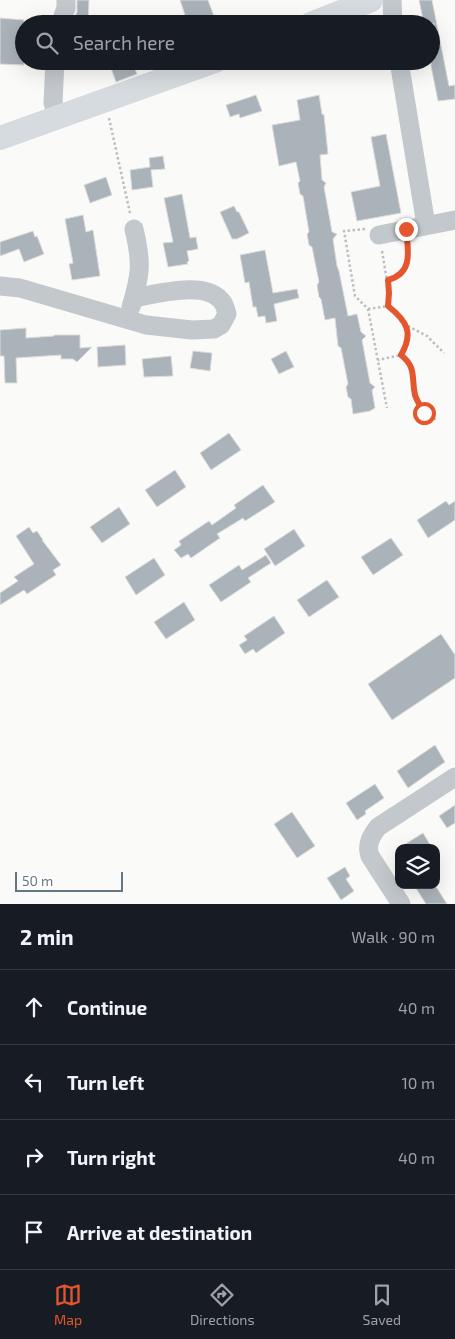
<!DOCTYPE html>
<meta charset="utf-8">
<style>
:root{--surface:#171b24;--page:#20242c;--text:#f1f3f6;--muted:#9ea1a6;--line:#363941;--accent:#e4572e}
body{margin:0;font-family:"Exo 2",sans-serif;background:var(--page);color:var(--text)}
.controls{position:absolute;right:15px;bottom:15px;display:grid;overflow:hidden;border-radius:10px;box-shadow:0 5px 20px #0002}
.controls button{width:45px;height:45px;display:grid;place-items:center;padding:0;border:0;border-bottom:1px solid var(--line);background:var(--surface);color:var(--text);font:25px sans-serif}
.scale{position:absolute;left:15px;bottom:12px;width:108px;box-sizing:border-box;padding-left:5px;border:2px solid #657683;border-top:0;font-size:14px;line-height:18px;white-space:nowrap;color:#657683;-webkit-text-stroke:4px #fff;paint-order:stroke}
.stop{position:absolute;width:15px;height:15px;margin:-11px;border:4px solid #e4572e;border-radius:50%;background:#fff}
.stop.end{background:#e4572e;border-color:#fff;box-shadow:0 1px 5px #0008}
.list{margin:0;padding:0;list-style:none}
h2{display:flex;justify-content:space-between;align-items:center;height:65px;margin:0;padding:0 20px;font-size:21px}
h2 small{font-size:16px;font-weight:400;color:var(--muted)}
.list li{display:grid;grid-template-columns:32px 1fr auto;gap:15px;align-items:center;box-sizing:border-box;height:75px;padding:0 20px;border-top:1px solid var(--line)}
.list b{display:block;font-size:19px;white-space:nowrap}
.list em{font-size:16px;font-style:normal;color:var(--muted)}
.icon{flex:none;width:28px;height:28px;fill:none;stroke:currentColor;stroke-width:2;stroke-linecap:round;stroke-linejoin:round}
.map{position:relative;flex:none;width:455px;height:904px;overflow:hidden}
.search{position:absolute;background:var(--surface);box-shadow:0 5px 20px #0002;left:15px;right:15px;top:15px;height:55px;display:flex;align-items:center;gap:12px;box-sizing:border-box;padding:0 18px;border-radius:28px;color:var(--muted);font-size:19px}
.sheet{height:365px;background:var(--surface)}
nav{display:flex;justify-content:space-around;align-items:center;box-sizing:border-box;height:70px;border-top:1px solid var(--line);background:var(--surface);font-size:14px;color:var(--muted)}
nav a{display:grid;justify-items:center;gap:2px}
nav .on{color:var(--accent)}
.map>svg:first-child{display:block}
.building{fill:#aab3b9;stroke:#dcdcda}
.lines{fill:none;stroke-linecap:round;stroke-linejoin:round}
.path{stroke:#bbbfc2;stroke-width:2.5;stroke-dasharray:2.5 2.5;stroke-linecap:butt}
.minor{stroke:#c3c8cc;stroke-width:19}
.major{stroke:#d6dbdf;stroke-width:24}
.route{stroke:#e4572e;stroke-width:6}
</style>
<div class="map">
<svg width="455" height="904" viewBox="0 0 455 904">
<rect width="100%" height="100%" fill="#fafaf8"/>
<g class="building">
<polygon points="77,0 89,0 88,24 72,24 77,12"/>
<polygon points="180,0 208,0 215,19 202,24 188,24"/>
<polygon points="419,0 432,0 449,86 455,85 455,99 438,101 431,66 431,24 435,24 424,24"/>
<polygon points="0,18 24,20 24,65 0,64"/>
<polygon points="130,61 132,61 137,74 116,82 111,68"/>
<polygon points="256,95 262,111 240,118 239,114 230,117 226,105"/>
<polygon points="319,95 322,114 324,115 328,154 320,155 322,180 326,183 324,187 332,232 337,234 333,239 337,266 339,271 348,316 357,314 361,332 366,336 362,340 367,367 370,383 375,387 372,390 375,408 370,411 353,414 351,399 348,397 346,387 348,384 341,348 338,346 335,318 325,320 321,299 319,297 317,285 319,282 312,247 309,245 307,234 309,232 303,196 300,194 298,183 300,181 296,162 279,166 272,125 300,120 297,100"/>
<polygon points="386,134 401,213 357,221 351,192 380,186 371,137"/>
<polygon points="163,156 165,169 151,170 153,187 132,190 130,170 150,167 149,158"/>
<polygon points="106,177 112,195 90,203 84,185"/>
<polygon points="182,194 190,238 196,237 198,249 187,251 189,261 187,262 188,264 168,267 163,243 173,242 164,198"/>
<polygon points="234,206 237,212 239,212 249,233 237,239 232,239 220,212"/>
<polygon points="83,215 86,232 93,230 100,276 72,280 69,264 73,263 65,219"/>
<polygon points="33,231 35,237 37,236 44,254 24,262 19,249 0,256 0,242"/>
<polygon points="265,250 273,293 297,289 299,298 274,304 277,321 266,323 265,316 258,317 256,307 253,307 249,282 245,283 240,255"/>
<polygon points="26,328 26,338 54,336 54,335 80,335 80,348 92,347 77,362 73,359 61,359 61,355 16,358 17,383 5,383 4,356 0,356 0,330"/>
<polygon points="125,345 126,365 98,367 97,347"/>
<polygon points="193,351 212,353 210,371 190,368"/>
<polygon points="286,351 294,367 279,374 271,359"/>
<polygon points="171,356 173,376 144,377 142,359"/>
<polygon points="229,433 241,450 211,470 200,453"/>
<polygon points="175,470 186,487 157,507 145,490"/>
<polygon points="263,485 275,502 245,521 243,518 217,534 220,538 191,558 188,554 181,558 174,550 181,545 179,541 209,521 212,525 236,508 234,505"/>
<polygon points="446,501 449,505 455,501 455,520 428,538 417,520"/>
<polygon points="119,507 130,524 102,543 90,527"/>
<polygon points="29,527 33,533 37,531 43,540 42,540 61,565 53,570 56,575 36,588 27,594 24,590 0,605 0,593 18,581 14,577 34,564 16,536"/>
<polygon points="294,529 305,546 275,566 264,549"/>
<polygon points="391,538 403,555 373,575 361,557"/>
<polygon points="266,555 271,563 248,578 251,582 221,602 209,585 239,565 242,570"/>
<polygon points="154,558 165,575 136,595 125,577"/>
<polygon points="327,580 339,597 309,617 297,600"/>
<polygon points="184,602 195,620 166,639 154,622"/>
<polygon points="274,616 285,633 256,653 253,649 245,654 239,645 247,640 244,636"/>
<polygon points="441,634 455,655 455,678 392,720 368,684"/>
<polygon points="435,745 445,762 408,788 397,771"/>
<polygon points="375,784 384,798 365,811 366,814 357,820 346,803"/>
<polygon points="455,805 455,823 447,828 439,816"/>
<polygon points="292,812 315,846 297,858 274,824"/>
<polygon points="423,833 432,848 399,848"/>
<polygon points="345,867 350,876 346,879 354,891 341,900 327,878"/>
<polygon points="414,885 435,885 447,904 426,904"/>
</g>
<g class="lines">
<g class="path">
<polyline points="109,118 130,213"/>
<polyline points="365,229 344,231 355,296 368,309 387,408"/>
<polyline points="382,251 389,293 388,306"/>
<path d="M388,280C404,275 409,261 407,245"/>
<path d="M368,309L388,306C407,320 414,333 401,355L378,360"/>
<polyline points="408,326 427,336 444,353"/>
<path d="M401,355C422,371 407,391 423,412C426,415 432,418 437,420"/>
</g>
<g class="minor">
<polyline points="392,0 393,24"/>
<polyline points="60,24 66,8 66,0"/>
<polyline points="55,61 53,103 58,118"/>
<polyline points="399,61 426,225"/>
<polyline points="379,235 455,220"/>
<path d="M0,286L20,288L146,325L192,330L214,329L221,325L227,314C226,310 225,306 223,303C208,279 157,294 134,298"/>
<path d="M131,307C141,274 142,263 134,229"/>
<path d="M401,904L370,856C366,845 371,836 378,827L455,777"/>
</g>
<g class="major">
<polyline points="311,24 371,0"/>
<polyline points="0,138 215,61"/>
</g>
</g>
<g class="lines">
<path class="route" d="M406,229C408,250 414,273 388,280L389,293L388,306C407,321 414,333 401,355C417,368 411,377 415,395C417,401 421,407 424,413"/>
</g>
</svg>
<div class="controls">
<button><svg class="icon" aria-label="layers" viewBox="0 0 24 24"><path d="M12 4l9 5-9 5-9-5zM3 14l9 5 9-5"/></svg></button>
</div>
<div class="scale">50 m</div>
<div class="stop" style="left:424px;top:413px"></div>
<div class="stop end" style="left:406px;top:229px"></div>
<div class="search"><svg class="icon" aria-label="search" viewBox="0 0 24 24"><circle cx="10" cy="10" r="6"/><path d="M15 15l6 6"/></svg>Search here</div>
</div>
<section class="sheet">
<h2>2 min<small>Walk · 90 m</small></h2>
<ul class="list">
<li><svg class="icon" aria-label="ahead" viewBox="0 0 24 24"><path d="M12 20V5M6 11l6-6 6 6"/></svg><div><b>Continue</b></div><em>40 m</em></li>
<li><svg class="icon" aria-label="left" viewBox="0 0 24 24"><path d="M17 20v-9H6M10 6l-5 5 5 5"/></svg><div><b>Turn left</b></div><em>10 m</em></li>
<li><svg class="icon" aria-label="right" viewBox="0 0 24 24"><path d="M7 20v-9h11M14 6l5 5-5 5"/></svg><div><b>Turn right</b></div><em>40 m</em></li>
<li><svg class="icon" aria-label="arrive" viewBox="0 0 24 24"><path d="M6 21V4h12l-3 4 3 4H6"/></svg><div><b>Arrive at destination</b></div></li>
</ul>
</section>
<nav>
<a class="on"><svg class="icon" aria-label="map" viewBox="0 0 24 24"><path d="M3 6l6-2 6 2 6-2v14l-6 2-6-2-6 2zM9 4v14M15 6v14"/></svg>Map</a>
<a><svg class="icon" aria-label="directions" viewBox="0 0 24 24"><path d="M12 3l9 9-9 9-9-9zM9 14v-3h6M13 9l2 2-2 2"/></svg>Directions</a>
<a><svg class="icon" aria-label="saved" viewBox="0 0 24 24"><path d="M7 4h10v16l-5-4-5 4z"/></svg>Saved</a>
</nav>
